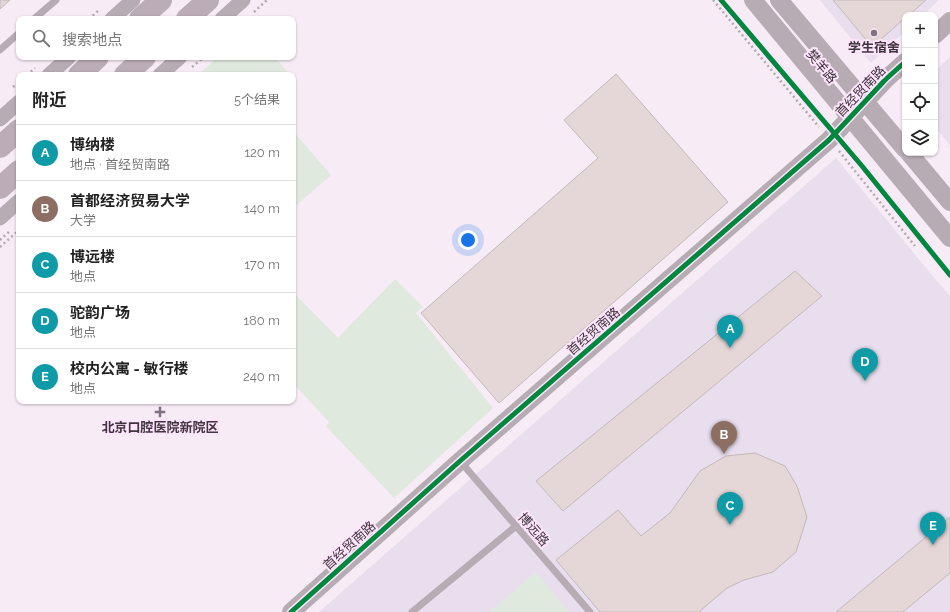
<!DOCTYPE html>
<html lang="zh">
<meta charset="utf-8">
<style>
:root{--surface:#fff;--page:#f2f2f2;--text:#222;--muted:#767676;--line:#e0e0e0;--accent:#80747f}
body{margin:0;font-family:Raleway,"Noto Sans SC",sans-serif;background:var(--page);color:var(--text)}
.controls{position:absolute;right:12px;top:12px;display:grid;overflow:hidden;border-radius:8px;box-shadow:0 1px 3px #0004}
.controls button{width:36px;height:36px;display:grid;place-items:center;padding:0;border:0;border-bottom:1px solid var(--line);background:var(--surface);color:var(--text);font:20px sans-serif}
.you{position:absolute;left:468px;top:240px;width:14px;height:14px;margin:-10px;border:3px solid #fff;border-radius:50%;background:#1a73e8;box-shadow:0 0 0 6px #1a73e833}
.badge{display:grid;place-items:center;width:26px;height:26px;border-radius:50%;background:var(--accent);color:#fff;font-size:13px;font-weight:700}
.pin{position:absolute;translate:-50% -33px;filter:drop-shadow(0 1px 2px #0008)}
.pin::after{content:'';position:absolute;top:21px;width:14px;height:12px;background:inherit;clip-path:polygon(0 0,100% 0,50% 100%)}
.list{margin:0;padding:0;list-style:none}
h2{display:flex;justify-content:space-between;align-items:center;height:52px;margin:0;padding:0 16px;font-size:17px}
h2 small{font-size:13px;font-weight:400;color:var(--muted)}
.list li{display:grid;grid-template-columns:26px 1fr auto;gap:12px;align-items:center;box-sizing:border-box;height:56px;padding:0 16px;border-top:1px solid var(--line)}
.list b{display:block;font-size:15px;white-space:nowrap}
.list p{margin:0;font-size:13px;white-space:nowrap;color:var(--muted)}
.list em{font-size:13px;font-style:normal;color:var(--muted)}
.icon{flex:none;width:22px;height:22px;fill:none;stroke:currentColor;stroke-width:2;stroke-linecap:round;stroke-linejoin:round}
.map{position:relative;flex:none;width:950px;height:612px;overflow:hidden}
.search{position:absolute;background:var(--surface);box-shadow:0 1px 3px #0004;left:16px;top:16px;width:280px;height:44px;display:flex;align-items:center;gap:10px;box-sizing:border-box;padding:0 14px;border-radius:8px;color:var(--muted);font-size:15px}
.panel{position:absolute;background:var(--surface);box-shadow:0 1px 3px #0004;left:16px;top:72px;width:280px;height:332px;border-radius:8px}
.map>svg:first-child{display:block}
.education{fill:#e8deee}
.green{fill:#e0e9de}
.building{fill:#e5d7d8;stroke:#c4b8ba}
.lines{fill:none;stroke-linecap:round;stroke-linejoin:round}
.path{stroke:#b4a9b1;stroke-width:2.5;stroke-dasharray:2 3;stroke-linecap:butt}
.service{stroke:#b7abb4;stroke-width:7}
.minor{stroke:#b7abb4;stroke-width:15}
.tertiary{stroke:#b7abb4;stroke-width:18}
.primary{stroke:#bbacb7;stroke-width:22}
.cycleway-casing{stroke:#fde5fb;stroke-width:8}
.cycleway{stroke:#00873e;stroke-width:5}
.poi-dot{fill:#80747f;stroke:#fde5fb;stroke-width:1.5}
.labels{text-anchor:middle;stroke-width:4;stroke-linejoin:round;paint-order:stroke}
.poi-label{font-size:13px;font-weight:bold;fill:#40343f;stroke:#fde5fb}
.street-label{font-size:13px;fill:#40343f;stroke:#fde5fb}
</style>
<div class="map">
<svg width="950" height="612" viewBox="0 0 950 612">
<rect width="100%" height="100%" fill="#f7ebf6"/>
<g class="education">
<polygon points="820,0 939,0 923,15 905,15 905,31 871,63"/>
<polygon points="950,57 950,145 935,127 935,71"/>
<polygon points="836,158 931,274 950,296 950,612 319,612"/>
</g>
<g class="green">
<polygon points="218,57 275,57 290,75 198,75"/>
<polygon points="293,131 331,175 293,208"/>
<polygon points="395,279 423,307 416,313 493,408 394,498 326,426 329,422 293,383 293,292 338,338"/>
<polygon points="536,572 569,612 489,612"/>
</g>
<g class="building">
<polygon points="0,0 10,0 0,9"/>
<polygon points="833,0 926,0 909,15 905,15 905,18 872,47"/>
<polygon points="616,74 728,202 499,403 421,313 598,158 564,120"/>
<polygon points="795,271 822,296 563,511 536,481"/>
<polygon points="755,453 785,466 797,486 807,517 796,552 773,572 744,580 727,588 700,611 701,612 600,612 556,560 618,510 641,536 670,513 700,471 726,456"/>
<polygon points="950,517 950,573 903,612 836,612"/>
</g>
<g class="lines">
<g class="path">
<polyline points="713,0 819,127"/>
<polyline points="254,12 267,0"/>
<polyline points="89,19 98,11"/>
<polyline points="192,67 204,57"/>
<polyline points="27,75 35,68"/>
<polyline points="13,87 19,82"/>
<polyline points="839,151 915,246"/>
<polyline points="0,240 11,230"/>
<polyline points="0,247 19,230"/>
</g>
<g class="service">
<polyline points="34,19 56,0"/>
<polyline points="0,50 19,33"/>
<polyline points="460,461 590,612"/>
<polyline points="412,612 516,526"/>
</g>
<g class="minor">
<polyline points="112,19 133,0"/>
<polyline points="222,19 243,0"/>
<polyline points="49,75 69,57"/>
<polyline points="160,75 180,57"/>
<polyline points="0,119 19,102"/>
<polyline points="0,218 19,201"/>
</g>
<g class="tertiary">
<polyline points="753,0 950,238"/>
<polyline points="779,0 905,149"/>
<polyline points="935,35 950,21"/>
<polyline points="909,153 950,202"/>
<polyline points="291,612 460,461 829,140 886,79 905,62"/>
</g>
<g class="primary">
<polyline points="140,19 161,0"/>
<polyline points="187,19 208,0"/>
<polyline points="79,75 98,57"/>
<polyline points="125,75 145,57"/>
<polyline points="0,147 19,130"/>
<polyline points="0,188 19,171"/>
</g>
<defs>
<g id="cycleway">
<polyline points="721,0 862,166 950,275"/>
<polyline points="291,612 460,461 829,140 886,79 905,62"/>
</g>
</defs>
<use href="#cycleway" class="cycleway-casing"/>
<use href="#cycleway" class="cycleway"/>
</g>
<g class="poi-dot">
<circle cx="874" cy="33" r="4"/>
<path d="M158 406h4v4h4v4h-4v4h-4v-4h-4v-4h4z"/>
</g>
<g class="labels">
<g class="poi-label">
<text x="874" y="52">学生宿舍</text>
<text x="160" y="432">北京口腔医院新院区</text>
</g>
<g class="street-label">
<text transform="translate(822 66) rotate(50)" y="5">樊羊路</text>
<text transform="translate(860 91) rotate(-46)" y="5">首经贸南路</text>
<text transform="translate(593 331) rotate(-41)" y="5">首经贸南路</text>
<text transform="translate(534 529) rotate(49)" y="5">博远路</text>
<text transform="translate(349 545) rotate(-42)" y="5">首经贸南路</text>
</g>
</g>
</svg>
<div class="controls">
<button>+</button>
<button>−</button>
<button><svg class="icon" aria-label="locate" viewBox="0 0 24 24"><circle cx="12" cy="12" r="6"/><path d="M12 2v4M12 18v4M2 12h4M18 12h4"/></svg></button>
<button><svg class="icon" aria-label="layers" viewBox="0 0 24 24"><path d="M12 4l9 5-9 5-9-5zM3 14l9 5 9-5"/></svg></button>
</div>
<div class="you"></div>
<div class="pin badge" style="left:730px;top:348px;background:#0f9aa8">A</div>
<div class="pin badge" style="left:724px;top:454px;background:#8d6e63">B</div>
<div class="pin badge" style="left:730px;top:525px;background:#0f9aa8">C</div>
<div class="pin badge" style="left:865px;top:381px;background:#0f9aa8">D</div>
<div class="pin badge" style="left:933px;top:545px;background:#0f9aa8">E</div>
<div class="search"><svg class="icon" aria-label="search" viewBox="0 0 24 24"><circle cx="10" cy="10" r="6"/><path d="M15 15l6 6"/></svg>搜索地点</div>
<section class="panel">
<h2>附近<small>5个结果</small></h2>
<ul class="list">
<li><span class="badge" style="background:#0f9aa8">A</span><div><b>博纳楼</b><p>地点 · 首经贸南路</p></div><em>120 m</em></li>
<li><span class="badge" style="background:#8d6e63">B</span><div><b>首都经济贸易大学</b><p>大学</p></div><em>140 m</em></li>
<li><span class="badge" style="background:#0f9aa8">C</span><div><b>博远楼</b><p>地点</p></div><em>170 m</em></li>
<li><span class="badge" style="background:#0f9aa8">D</span><div><b>驼韵广场</b><p>地点</p></div><em>180 m</em></li>
<li><span class="badge" style="background:#0f9aa8">E</span><div><b>校内公寓 - 敏行楼</b><p>地点</p></div><em>240 m</em></li>
</ul>
</section>
</div>
